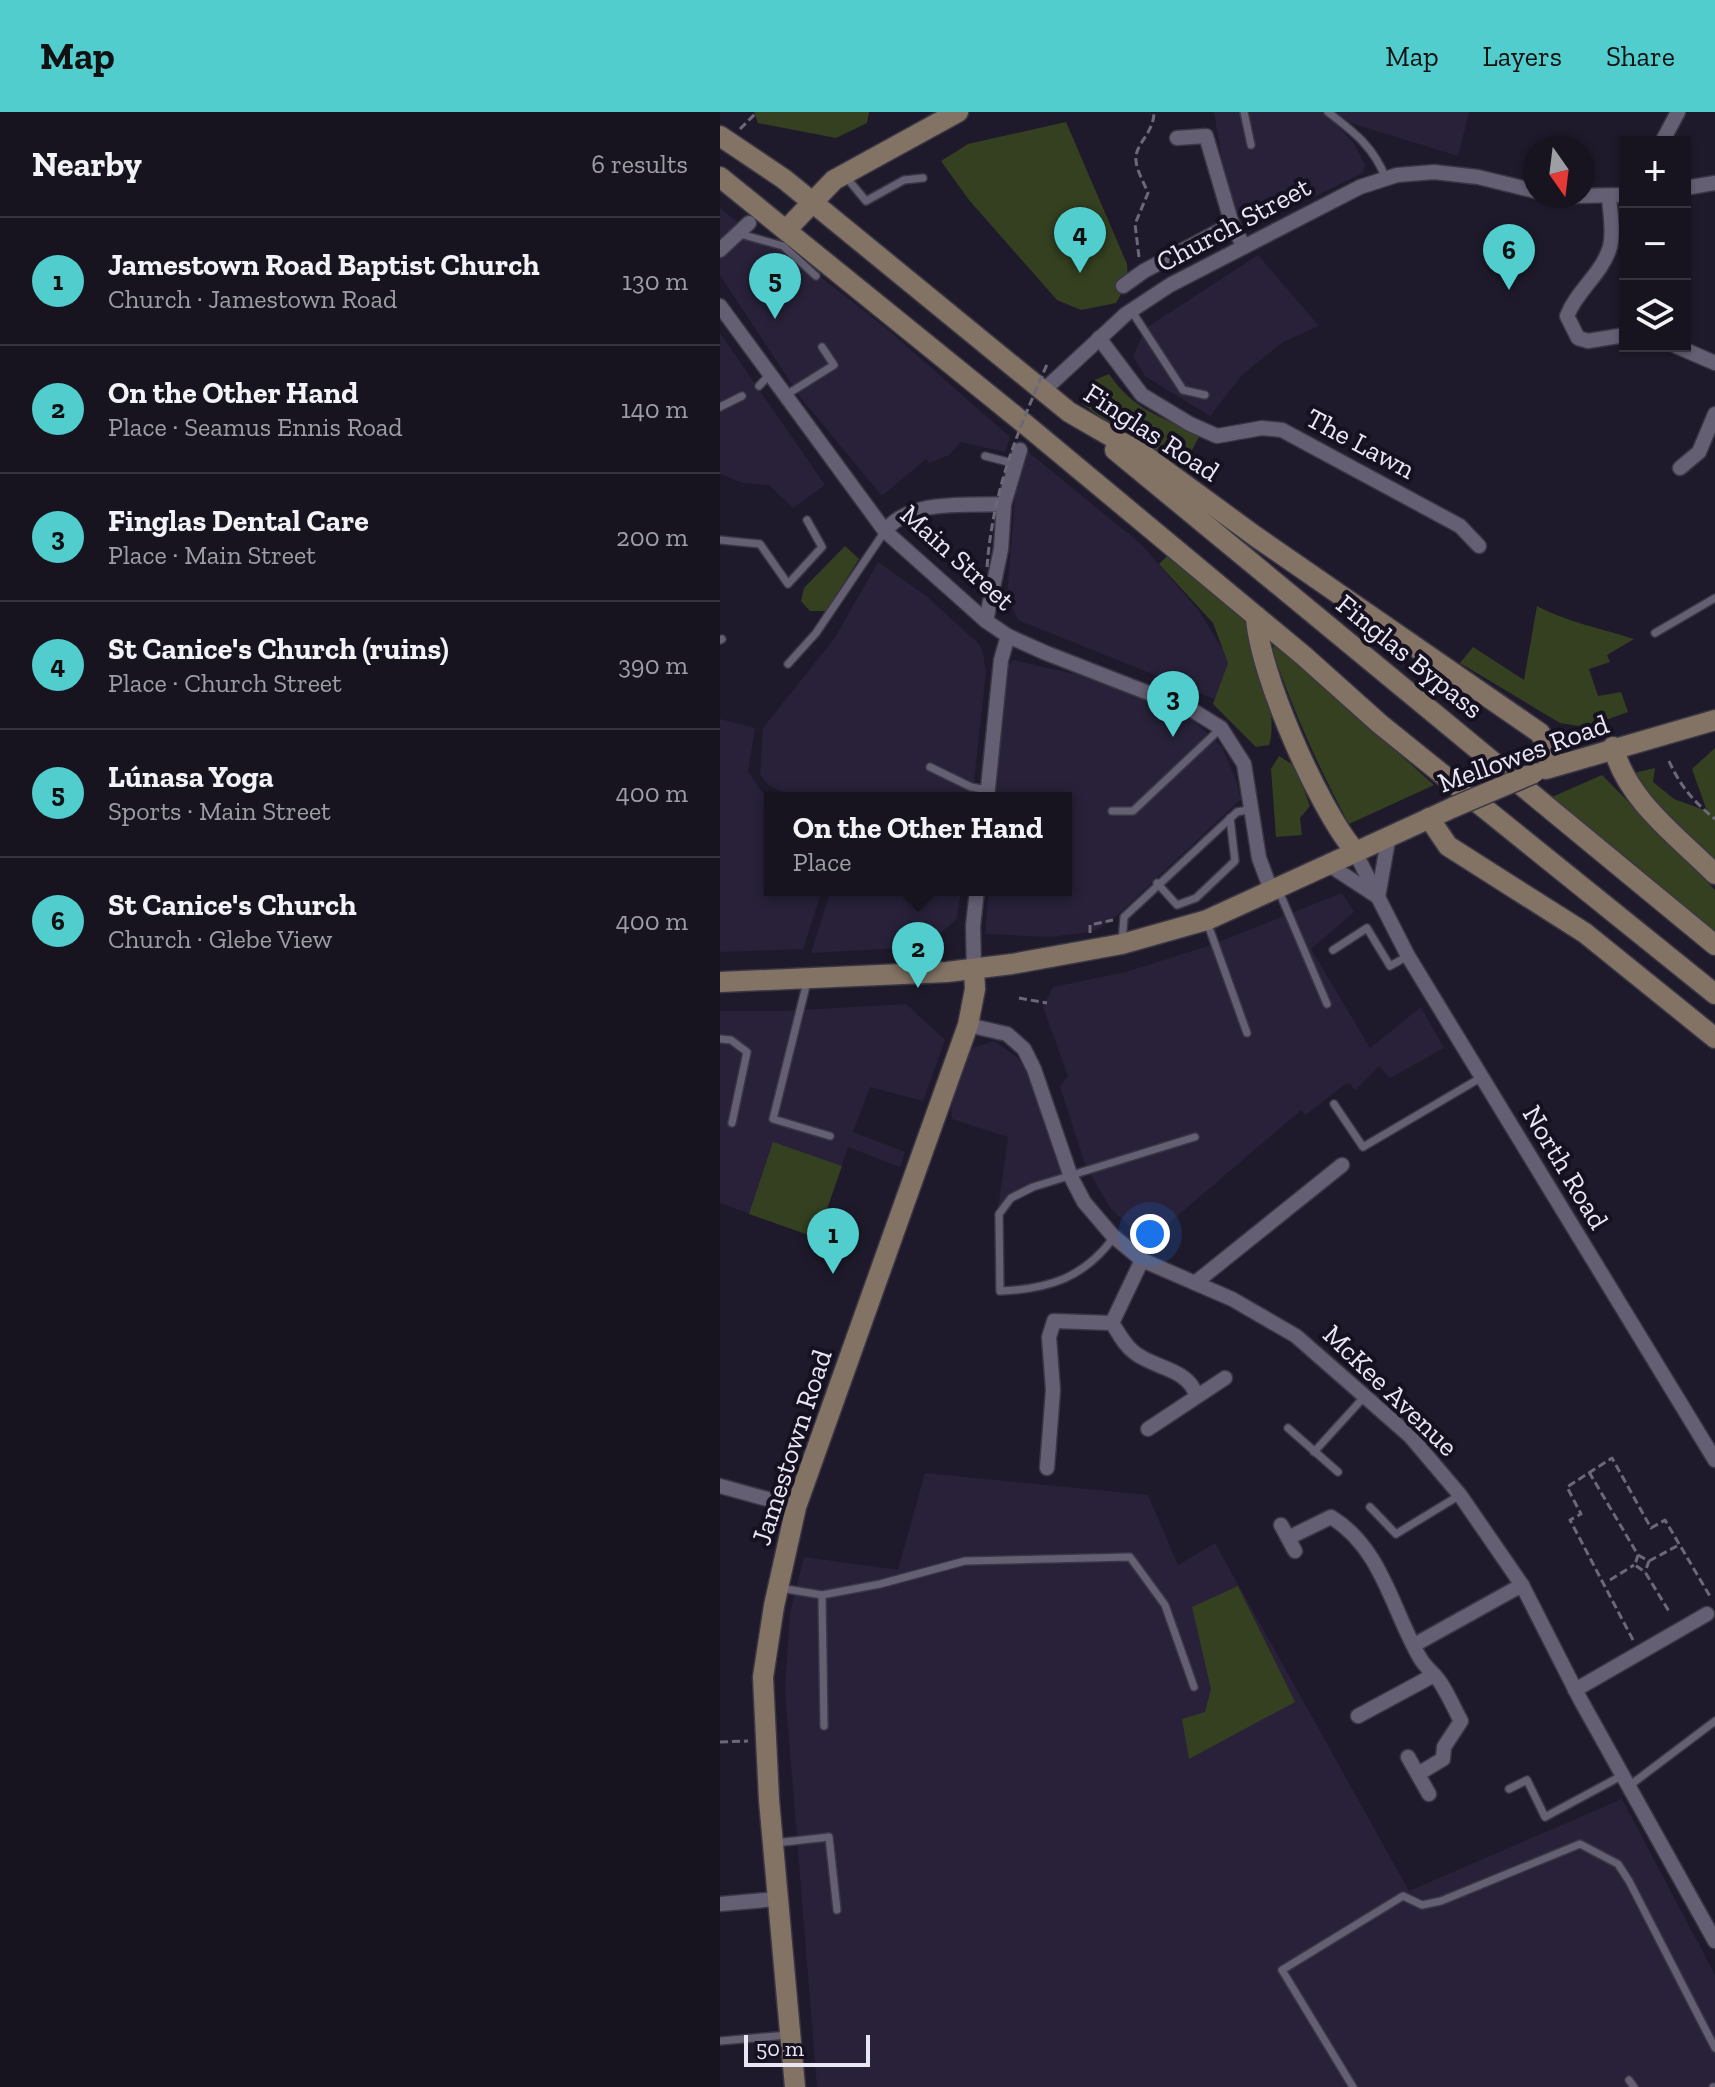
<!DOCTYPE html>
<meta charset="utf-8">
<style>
:root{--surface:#171420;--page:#201d29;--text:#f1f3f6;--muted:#9e9ea5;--line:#36333e;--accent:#52cdce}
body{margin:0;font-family:"Zilla Slab",serif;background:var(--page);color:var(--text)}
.controls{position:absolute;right:24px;top:24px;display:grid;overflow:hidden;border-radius:0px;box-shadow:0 2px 6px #0004}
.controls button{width:72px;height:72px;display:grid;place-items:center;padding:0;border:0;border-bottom:2px solid var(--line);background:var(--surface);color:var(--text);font:40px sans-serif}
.compass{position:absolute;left:803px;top:24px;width:72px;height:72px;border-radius:50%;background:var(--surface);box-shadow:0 2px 6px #0004;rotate:166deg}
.scale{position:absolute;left:24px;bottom:20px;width:126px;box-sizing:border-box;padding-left:8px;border:4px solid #eae7f4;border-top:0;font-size:22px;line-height:28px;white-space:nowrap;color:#eae7f4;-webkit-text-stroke:6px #161121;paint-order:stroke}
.you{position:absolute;left:430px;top:1122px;width:28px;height:28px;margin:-20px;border:6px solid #fff;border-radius:50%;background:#1a73e8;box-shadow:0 0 0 12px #1a73e833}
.badge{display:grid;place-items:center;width:52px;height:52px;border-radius:50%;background:var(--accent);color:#111;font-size:26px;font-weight:700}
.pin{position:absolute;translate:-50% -66px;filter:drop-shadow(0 2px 4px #0008)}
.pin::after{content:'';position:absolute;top:42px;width:28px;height:24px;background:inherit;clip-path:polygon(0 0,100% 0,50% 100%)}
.popup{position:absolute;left:44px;top:680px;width:308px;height:104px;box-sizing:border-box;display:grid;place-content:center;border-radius:0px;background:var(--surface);filter:drop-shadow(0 2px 6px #0005);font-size:26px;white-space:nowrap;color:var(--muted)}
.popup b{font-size:30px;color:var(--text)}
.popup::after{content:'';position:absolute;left:50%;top:100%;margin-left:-16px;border:16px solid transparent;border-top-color:var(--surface)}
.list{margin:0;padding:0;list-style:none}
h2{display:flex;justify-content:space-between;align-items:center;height:104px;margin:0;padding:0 32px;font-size:34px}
h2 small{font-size:26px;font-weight:400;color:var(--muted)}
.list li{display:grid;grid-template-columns:52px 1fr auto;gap:24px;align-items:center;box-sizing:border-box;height:128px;padding:0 32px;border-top:2px solid var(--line)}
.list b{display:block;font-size:30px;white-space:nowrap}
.list p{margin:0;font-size:26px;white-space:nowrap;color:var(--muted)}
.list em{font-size:26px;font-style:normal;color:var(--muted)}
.icon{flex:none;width:44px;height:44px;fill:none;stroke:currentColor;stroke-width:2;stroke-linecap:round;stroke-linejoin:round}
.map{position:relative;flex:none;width:995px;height:1975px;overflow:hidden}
header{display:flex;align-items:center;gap:48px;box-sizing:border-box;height:112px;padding:0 40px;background:var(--accent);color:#111}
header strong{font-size:38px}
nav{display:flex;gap:44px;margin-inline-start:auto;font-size:28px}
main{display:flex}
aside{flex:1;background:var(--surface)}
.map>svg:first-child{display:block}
.built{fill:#282139}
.green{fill:#344020}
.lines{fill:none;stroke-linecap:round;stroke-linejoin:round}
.lane-casing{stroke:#3a3744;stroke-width:10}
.street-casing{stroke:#3a3744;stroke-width:17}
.secondary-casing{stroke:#3a3744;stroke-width:23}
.path{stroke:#6c6877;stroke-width:3;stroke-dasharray:8 4;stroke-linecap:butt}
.lane{stroke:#655f74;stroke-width:7}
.street{stroke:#655f74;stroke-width:14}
.secondary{stroke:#837365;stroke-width:20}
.secondary-bridge-casing{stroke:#3a3744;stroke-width:23;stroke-linecap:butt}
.path-bridge{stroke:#6c6877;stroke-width:3;stroke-dasharray:8 4;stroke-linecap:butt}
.secondary-bridge{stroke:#837365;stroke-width:20}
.labels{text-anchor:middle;stroke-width:8;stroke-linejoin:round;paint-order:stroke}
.street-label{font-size:28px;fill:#eae7f4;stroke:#161121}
</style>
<header>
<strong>Map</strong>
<nav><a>Map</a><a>Layers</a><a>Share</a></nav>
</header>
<main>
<aside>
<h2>Nearby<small>6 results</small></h2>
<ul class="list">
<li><span class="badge">1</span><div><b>Jamestown Road Baptist Church</b><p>Church · Jamestown Road</p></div><em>130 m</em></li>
<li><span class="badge">2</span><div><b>On the Other Hand</b><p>Place · Seamus Ennis Road</p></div><em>140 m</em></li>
<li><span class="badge">3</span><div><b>Finglas Dental Care</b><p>Place · Main Street</p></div><em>200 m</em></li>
<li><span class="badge">4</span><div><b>St Canice's Church (ruins)</b><p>Place · Church Street</p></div><em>390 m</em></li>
<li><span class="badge">5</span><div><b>Lúnasa Yoga</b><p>Sports · Main Street</p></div><em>400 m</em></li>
<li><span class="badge">6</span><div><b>St Canice's Church</b><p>Church · Glebe View</p></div><em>400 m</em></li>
</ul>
</aside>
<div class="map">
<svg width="995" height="1975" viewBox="0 0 995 1975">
<rect width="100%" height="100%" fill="#1f1a2b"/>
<g class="built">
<polygon points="494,0 604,0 633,30 645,52 643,61 590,87 518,110 503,55"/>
<polygon points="616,0 749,0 738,44 631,11"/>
<polygon points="0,96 40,128 62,135 166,216 290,325 285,340 241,330 229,343 209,351 206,347 162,384 81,286 0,163"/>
<polygon points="538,143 599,214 563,230 522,263 490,304 425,264 413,244 426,216"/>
<polygon points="0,221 105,373 73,396 49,373 23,371 0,362"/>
<polygon points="307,339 421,432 479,499 511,551 497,588 298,508 287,483 296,374"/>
<polygon points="158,450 205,483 260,533 263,541 266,561 252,686 76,686 48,673 40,662 43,616 114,527"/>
<polygon points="293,548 363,564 466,602 502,635 516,668 521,687 391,809 371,820 330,825 265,822 269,778 346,778 346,686 274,686 285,557"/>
<polygon points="0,607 35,616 28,660 43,681 55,686 50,686 50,778 102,778 83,837 0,840"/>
<polygon points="111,778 241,778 237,807 203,835 91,841"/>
<polygon points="622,781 634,800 591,837 650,936 701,895 724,936 670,966 659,954 635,978 629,971 624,973 586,1003 581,998 427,1130 390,1096 365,1052 340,975 348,964 323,895 333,875 406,860 488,834"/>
<polygon points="186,892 225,928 203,989 150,975 133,1020 185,1040 180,1055 128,1035 97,1126 0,1091 0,899 63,899"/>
<polygon points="274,929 297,945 307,960 340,1055 339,1070 309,1078 290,1091 285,1102 278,1097 288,1025 232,1007 231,990 250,937"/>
<polygon points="205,1361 428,1383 458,1453 495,1431 689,1779 902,1687 995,1863 995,1975 97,1975 65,1578 70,1501 84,1445 178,1458"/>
</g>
<g class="green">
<polygon points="34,0 149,0 147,11 116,26 38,11"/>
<polygon points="346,10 407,152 408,170 396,191 361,198 337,188 249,88 221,49 248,32"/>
<path d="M389,262C412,296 443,308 481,321L462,357L447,354L361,291L370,270Z"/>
<polygon points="125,434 139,447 106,499 90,499 81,489 84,476"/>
<path d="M448,443C464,457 516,492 525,507C538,531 559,608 549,633L536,635L493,592L508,551L493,511L439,452Z"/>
<path d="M817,494C844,509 883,517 914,527L887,543L890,550L869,557L878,584L901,580L908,600L866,615L840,611L740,551L753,535L804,568Z"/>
<path d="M556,532L714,673L629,712C598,655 573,598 552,537Z"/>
<polygon points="995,636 995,749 925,684 914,661 935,656 933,670 954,687 987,699 972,657"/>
<polygon points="559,644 575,654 590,694 580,706 582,723 556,725 551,657"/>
<polygon points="882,663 995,778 995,824 832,685"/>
<polygon points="53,1030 122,1054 97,1126 29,1102"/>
<polygon points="518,1474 575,1590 469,1647 462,1607 485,1600 491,1577 472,1495"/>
</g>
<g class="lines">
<defs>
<g id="lane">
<polyline points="524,0 531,33"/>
<path d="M608,0C634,20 654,35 666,67"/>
<polyline points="126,65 146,89 184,68 203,66"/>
<polyline points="20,122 63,134 96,164"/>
<polyline points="411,198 463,278 485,283"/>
<polyline points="39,274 50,262"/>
<polyline points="66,283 114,253 102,235"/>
<polyline points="0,295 22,284"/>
<polyline points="265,344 296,352"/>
<polyline points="0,428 40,432 68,472 102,435 87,408"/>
<polyline points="935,521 995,486"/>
<polyline points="0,528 2,527"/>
<polyline points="68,552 96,521 165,419"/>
<polyline points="210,655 251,675 268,678"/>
<polyline points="392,699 413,699 500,617"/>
<polyline points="437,771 457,793 476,786 515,749 510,706"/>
<polyline points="558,777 607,892"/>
<polyline points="487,810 527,921"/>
<polyline points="402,830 404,805 517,700 533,697"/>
<polyline points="613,838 647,816 670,854 688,844"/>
<polyline points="87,870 53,1007 110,1024"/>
<polyline points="0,927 11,928 27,940 12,1011"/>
<polyline points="614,992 643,1035 762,965"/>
<path d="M394,1125C364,1166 329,1177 280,1179L279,1102L291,1086L313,1075L475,1025"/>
<polyline points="568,1316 618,1360"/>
<polyline points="594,1340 645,1284"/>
<polyline points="650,1395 676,1422 740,1383"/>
<polyline points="60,1476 102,1483 104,1614"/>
<polyline points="102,1483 160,1472 245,1449 410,1445 445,1493 474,1575"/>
<polyline points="909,1674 995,1609"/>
<polyline points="789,1677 807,1668 825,1705 903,1663"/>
<polyline points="55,1731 109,1725 117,1798"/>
<polyline points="0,1929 68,1923"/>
<polyline points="909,1968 914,1975"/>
<polyline points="633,1975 562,1858 683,1784 702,1793 721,1789 860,1732 898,1752 909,1769 995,1936"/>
<polyline points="993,1975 994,1975"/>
</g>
<g id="street">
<polyline points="457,26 486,24 512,112 524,135"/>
<polyline points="942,30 958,0"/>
<polyline points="965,76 995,71"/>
<polyline points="853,84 905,83"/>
<path d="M889,85C890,100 894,120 890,135C882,162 857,178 847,204L858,226L868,229L905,223"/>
<polyline points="0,138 29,111"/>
<polyline points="403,174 424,159 512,112"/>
<polyline points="0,194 165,419 266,509 288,524 326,541 472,598 501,616 524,652 539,746 551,778"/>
<polyline points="379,226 422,283 470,312 497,324 542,316 562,318 740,414 759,434"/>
<polyline points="956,234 995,251"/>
<polyline points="323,279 406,202 450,173 640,75 677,63 714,60 758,65 815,79"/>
<polyline points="960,356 979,340 995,302"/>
<path d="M165,419C191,386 246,394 284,392"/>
<polyline points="266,509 281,437 284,392 300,338"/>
<polyline points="267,686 281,548 288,524"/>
<polyline points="634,738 688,844 995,1348"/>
<polyline points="606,751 658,785 669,723"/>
<polyline points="254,857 253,814 257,778"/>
<polyline points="248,913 287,922 304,937 314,957 351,1065 364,1090 393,1124 422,1148 512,1187 576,1224 690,1324 740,1383 802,1473 860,1587 995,1829"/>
<polyline points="475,1171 622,1053"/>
<path d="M392,1211C399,1222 405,1234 415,1241C436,1257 466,1256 476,1282"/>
<polyline points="428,1317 505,1266"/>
<polyline points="327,1356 333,1278 329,1225 334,1209 392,1211 422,1148"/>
<polyline points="0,1374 76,1395"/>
<polyline points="561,1413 575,1439"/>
<path d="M568,1426L611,1405C662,1436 672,1498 700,1546C705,1555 714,1561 720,1570C728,1582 734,1596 741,1609L724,1635L723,1647L698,1662"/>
<polyline points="694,1533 802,1473"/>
<polyline points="855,1578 987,1502"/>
<polyline points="638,1604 714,1563"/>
<polyline points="688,1645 709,1682"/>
<polyline points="0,1792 57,1787"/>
</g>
<g id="secondary">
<polyline points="0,24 64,67 349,300 427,345 535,424 820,621 837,652"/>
<polyline points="0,65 305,312 584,544 660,612 995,882"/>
<polyline points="67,117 114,68 238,0"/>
<polyline points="395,338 995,833"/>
<path d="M536,504C538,559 598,695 634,738"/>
<path d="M893,635C908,689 956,723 995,762"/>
<polyline points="826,657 995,608"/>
<polyline points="709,706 728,734 865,821 995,926"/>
<polyline points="0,870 227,860 292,852 402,832 487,808 734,695"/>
<polyline points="75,1975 49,1688 43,1565 54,1494 76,1395 248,913 255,877 254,857"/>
</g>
</defs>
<use href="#lane" class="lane-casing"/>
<use href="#street" class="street-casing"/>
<use href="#secondary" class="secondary-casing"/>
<g class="path">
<polyline points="20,17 37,0"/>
<path d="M419,145L415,112L428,81C424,71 417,59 416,49C414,32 434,22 434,0"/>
<path d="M949,649C960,674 974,690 995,707"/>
<polyline points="370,821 370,813 393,808"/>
<polyline points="299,886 327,891"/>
<polyline points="869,1360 918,1443 915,1453 925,1460 950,1501"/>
<polyline points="918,1443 929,1449 925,1460"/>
<polyline points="929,1449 957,1434"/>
<polyline points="890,1468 914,1453"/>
<polyline points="913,1528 850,1408 861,1402 847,1375 892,1346 931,1416 945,1408 991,1486"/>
<polyline points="0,1630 28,1629"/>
</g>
<use href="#lane" class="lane"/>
<use href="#street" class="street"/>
<use href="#secondary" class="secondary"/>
<defs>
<polyline id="secondary-bridge" points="734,695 814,661"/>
</defs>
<use href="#secondary-bridge" class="secondary-bridge-casing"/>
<path class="path-bridge" d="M267,455C273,377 297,321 328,250"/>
<use href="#secondary-bridge" class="secondary-bridge"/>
</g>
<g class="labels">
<g class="street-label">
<text transform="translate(513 112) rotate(-28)" y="10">Church Street</text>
<text transform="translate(432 320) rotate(33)" y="10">Finglas Road</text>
<text transform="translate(641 331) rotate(28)" y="10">The Lawn</text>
<text transform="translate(238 445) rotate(42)" y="10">Main Street</text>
<text transform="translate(690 544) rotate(39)" y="10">Finglas Bypass</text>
<text transform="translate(803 641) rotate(-20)" y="10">Mellowes Road</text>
<text transform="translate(846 1055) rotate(59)" y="10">North Road</text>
<text transform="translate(671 1278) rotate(44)" y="10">McKee Avenue</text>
<text transform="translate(71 1335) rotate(-72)" y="10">Jamestown Road</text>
</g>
</g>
</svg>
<div class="controls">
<button>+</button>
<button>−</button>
<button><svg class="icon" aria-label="layers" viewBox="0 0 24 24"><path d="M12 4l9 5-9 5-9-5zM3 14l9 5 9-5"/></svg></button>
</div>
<svg class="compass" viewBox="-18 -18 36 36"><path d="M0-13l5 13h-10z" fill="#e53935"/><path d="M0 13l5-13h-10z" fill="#9e9ea5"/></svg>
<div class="scale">50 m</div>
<div class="you"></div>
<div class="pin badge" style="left:113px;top:1162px">1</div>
<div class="pin badge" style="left:198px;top:876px">2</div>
<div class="popup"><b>On the Other Hand</b>Place</div>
<div class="pin badge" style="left:453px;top:625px">3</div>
<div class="pin badge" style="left:360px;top:161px">4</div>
<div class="pin badge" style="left:55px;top:207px">5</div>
<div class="pin badge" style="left:789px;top:178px">6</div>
</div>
</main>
